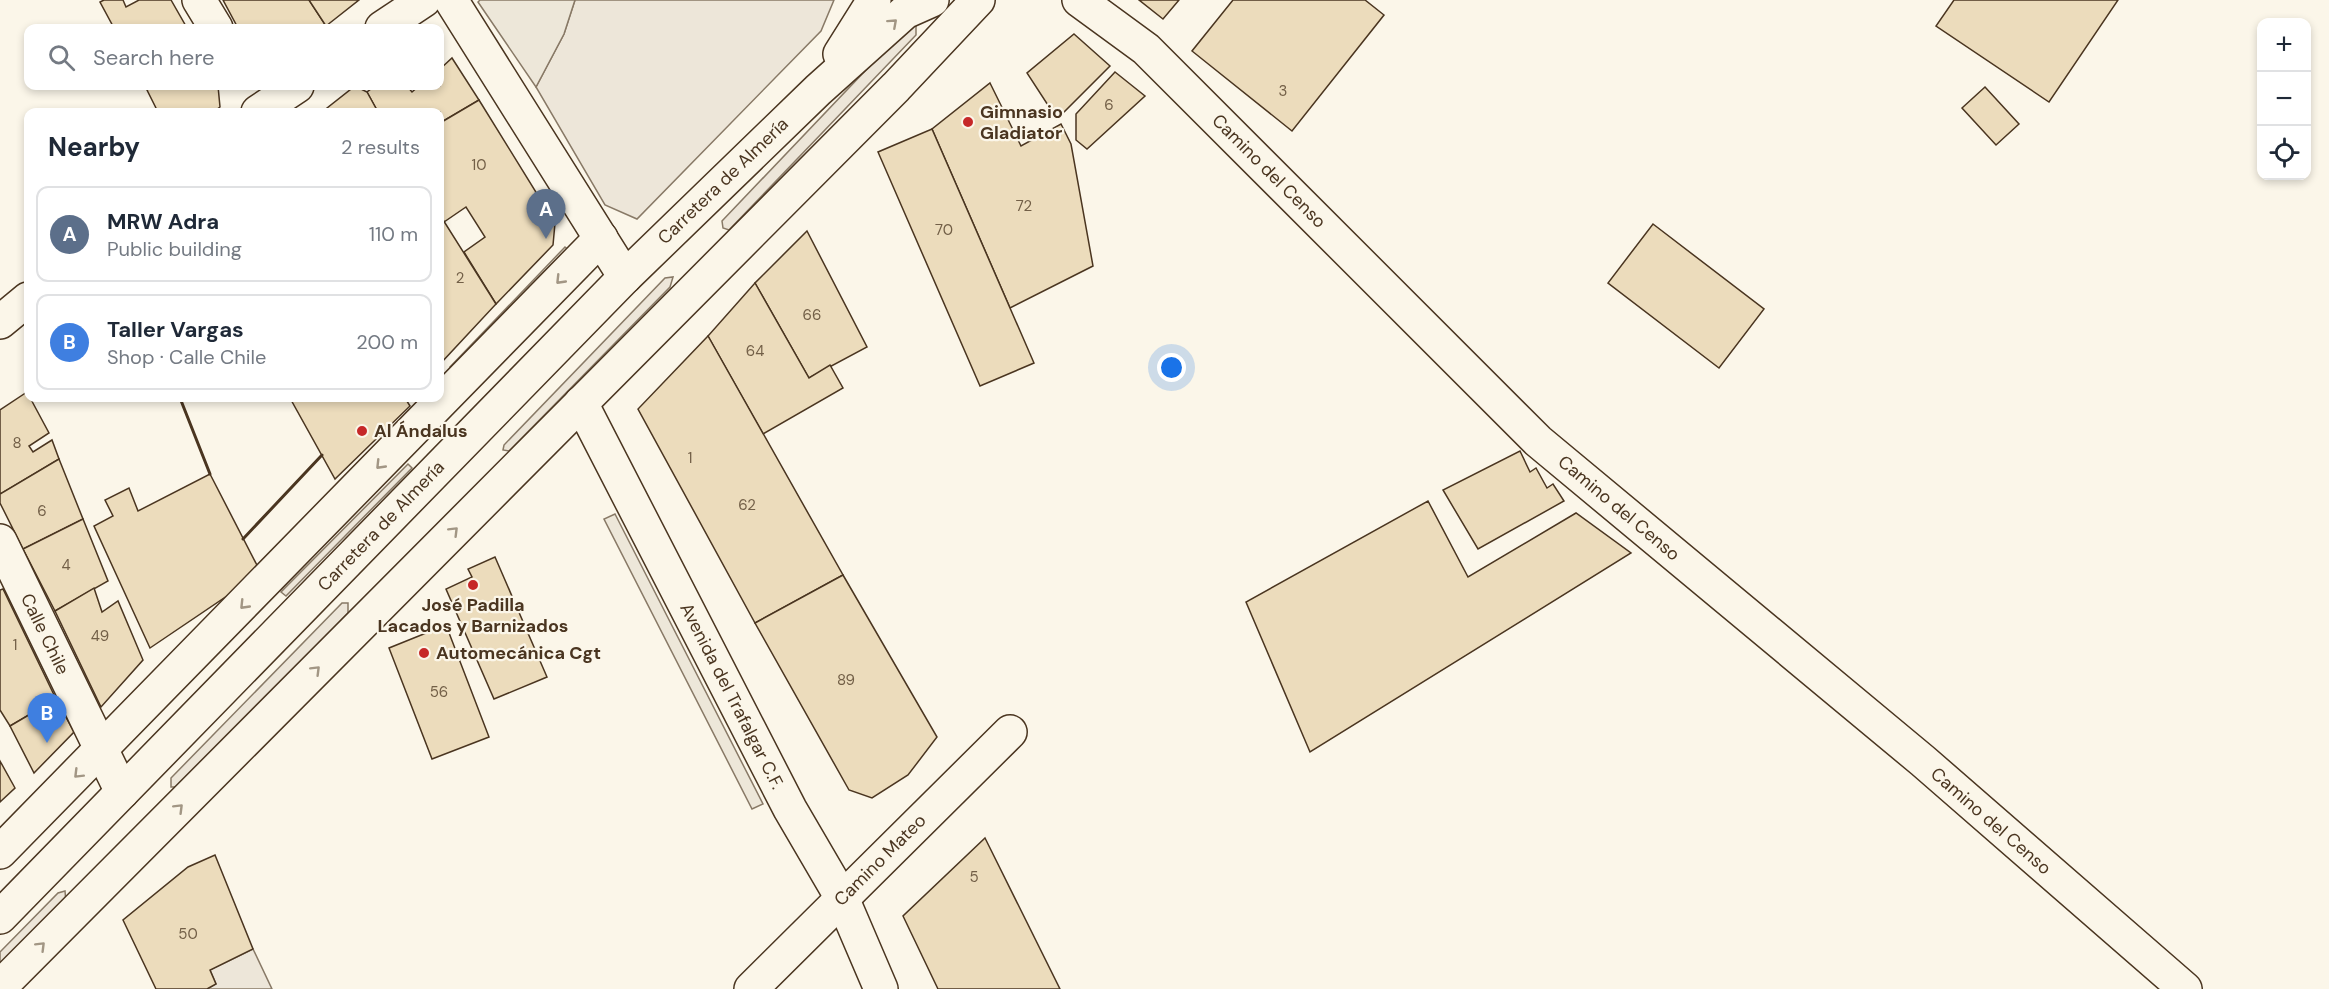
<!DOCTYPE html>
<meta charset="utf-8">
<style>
:root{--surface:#fff;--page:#f2f2f3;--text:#1f2937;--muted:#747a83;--line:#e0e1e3;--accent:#0f766e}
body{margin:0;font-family:"DM Sans",sans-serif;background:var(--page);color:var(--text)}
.controls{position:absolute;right:18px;top:18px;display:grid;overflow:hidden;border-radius:12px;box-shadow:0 3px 9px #0003}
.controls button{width:54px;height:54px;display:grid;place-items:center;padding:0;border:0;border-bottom:2px solid var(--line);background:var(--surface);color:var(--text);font:30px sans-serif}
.you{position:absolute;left:1172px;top:368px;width:21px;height:21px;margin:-15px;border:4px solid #fff;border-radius:50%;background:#1a73e8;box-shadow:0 0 0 9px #1a73e833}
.badge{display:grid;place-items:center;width:39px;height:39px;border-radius:50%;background:var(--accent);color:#fff;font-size:20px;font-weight:700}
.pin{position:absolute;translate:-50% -50px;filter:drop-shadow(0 2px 3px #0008)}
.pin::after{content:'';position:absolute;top:32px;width:21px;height:18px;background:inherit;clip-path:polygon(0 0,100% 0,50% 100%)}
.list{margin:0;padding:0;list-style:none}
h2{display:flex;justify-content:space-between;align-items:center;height:78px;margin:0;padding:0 24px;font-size:26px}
h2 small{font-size:20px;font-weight:400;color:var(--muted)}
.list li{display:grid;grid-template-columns:39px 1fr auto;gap:18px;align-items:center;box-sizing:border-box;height:96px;margin:0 12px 12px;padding:0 12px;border:2px solid var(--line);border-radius:12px}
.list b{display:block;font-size:22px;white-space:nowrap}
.list p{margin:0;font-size:20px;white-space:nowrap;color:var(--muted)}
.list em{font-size:20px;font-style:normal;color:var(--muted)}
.icon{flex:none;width:33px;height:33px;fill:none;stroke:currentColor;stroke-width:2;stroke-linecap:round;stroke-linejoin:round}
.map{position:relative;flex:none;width:2329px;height:989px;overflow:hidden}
.search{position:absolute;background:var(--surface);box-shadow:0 3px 9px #0003;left:24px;top:24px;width:420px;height:66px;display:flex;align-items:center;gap:15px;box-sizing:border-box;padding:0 21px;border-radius:12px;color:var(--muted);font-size:22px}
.panel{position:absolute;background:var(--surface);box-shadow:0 3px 9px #0003;left:24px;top:108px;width:420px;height:294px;border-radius:12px}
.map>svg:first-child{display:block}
.green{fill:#ede6d9;stroke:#887966;stroke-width:1.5}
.parking{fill:#ede7d9;stroke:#887966;stroke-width:1.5}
.building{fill:#ecdcbc;stroke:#4a3520;stroke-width:1.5}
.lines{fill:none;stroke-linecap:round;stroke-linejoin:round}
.minor-casing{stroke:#4a3520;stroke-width:36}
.highway-casing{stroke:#4a3520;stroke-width:36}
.minor{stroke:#fbf6e9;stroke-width:33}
.highway{stroke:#fbf6e9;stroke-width:33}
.wall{stroke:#4a3520;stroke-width:3}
.oneway{stroke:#a29684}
.poi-dot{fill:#c62828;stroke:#fbf6e9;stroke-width:2}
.labels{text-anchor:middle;stroke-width:4.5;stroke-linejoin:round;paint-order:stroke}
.number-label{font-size:15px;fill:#725f47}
.poi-label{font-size:18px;font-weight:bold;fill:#4a3520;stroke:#fbf6e9;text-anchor:start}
.street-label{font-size:18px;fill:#4a3520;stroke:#fbf6e9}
</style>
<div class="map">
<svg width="2329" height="989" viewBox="0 0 2329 989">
<rect width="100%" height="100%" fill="#fbf6e9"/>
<g class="green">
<polygon points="575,0 834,0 821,31 637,219 605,205 536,87 564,34"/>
<polygon points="916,25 916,35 729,230 723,228 722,221 906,28"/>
<polygon points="673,277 670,287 509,451 503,450 504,445 665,278"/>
<polygon points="408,464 412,468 286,596 281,592"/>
<polygon points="342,603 348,603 348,613 181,787 171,787 171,778"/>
<polygon points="65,891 66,903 0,970 0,952 58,893"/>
<polygon points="253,949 272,989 207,989 216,984 210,970"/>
</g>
<g class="parking">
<polygon points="480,0 575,0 564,34 536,87 478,2"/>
<polygon points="565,247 573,254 458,374 450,367"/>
<polygon points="615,514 763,804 752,809 604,519"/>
</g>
<g class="building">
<polygon points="104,0 123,0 126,7 139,0 171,0 187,28 114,28 100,2"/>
<polygon points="223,0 309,0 326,26 322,28 238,28"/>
<polygon points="309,0 359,0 326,26"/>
<polygon points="1139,0 1179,0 1163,19"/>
<polygon points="1233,0 1365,0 1384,15 1292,131 1192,51"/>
<polygon points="1954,0 2118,0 2049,102 1936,26"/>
<polygon points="1074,34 1110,66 1057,119 1027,73"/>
<polygon points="452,58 479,100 440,123 440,112 378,112 367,92 375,86 407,86 412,92 419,86 440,86 440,69"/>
<polygon points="1115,72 1145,96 1087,149 1076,140 1076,114"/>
<polygon points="990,83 1021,146 1061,124 1071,144 1093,266 1010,308 932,129"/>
<polygon points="154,86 218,86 220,107 213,112 158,112 147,90"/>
<polygon points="355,86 367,92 378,112 322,112"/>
<polygon points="1985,87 2019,124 1996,145 1962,108"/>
<polygon points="479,100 555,223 553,245 496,304 464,252 485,237 466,207 444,222 440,215 440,123"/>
<polygon points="932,129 1034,363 980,386 878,152"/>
<polygon points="440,215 496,304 440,364"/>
<polygon points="1653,224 1764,309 1719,368 1608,283"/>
<polygon points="807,231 867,347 809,378 755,283"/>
<polygon points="755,283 809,378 830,365 843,388 763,434 708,336"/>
<polygon points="708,336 843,575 755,623 638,409"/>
<polygon points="27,392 49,433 29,446 33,452 52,440 59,459 0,494 0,410"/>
<polygon points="290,398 405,398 410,406 335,479"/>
<polygon points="1520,451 1530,472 1536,468 1547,488 1553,484 1564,501 1478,549 1443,490"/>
<polygon points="59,459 83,519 23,549 0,503 0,494"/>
<polygon points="210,474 261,573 150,648 94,526 113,516 105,500 129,488 138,511"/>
<polygon points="1428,501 1468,577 1576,513 1631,553 1310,752 1246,602"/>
<polygon points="83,519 108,581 55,611 23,549"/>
<polygon points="495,557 547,677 494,699 446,589 472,577 468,569"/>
<polygon points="843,575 937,737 908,775 872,798 849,790 755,623"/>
<polygon points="94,588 102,612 118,601 143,660 101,707 55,611"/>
<polygon points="3,589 56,699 10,726 0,710 0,590"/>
<polygon points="446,625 489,737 432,759 389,648"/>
<polygon points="56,699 74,732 34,773 10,726"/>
<polygon points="0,761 15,788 0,802"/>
<polygon points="985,838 1060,989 938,989 903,916"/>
<polygon points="215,855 253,949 210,970 216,984 207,989 156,989 123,920 188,867"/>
</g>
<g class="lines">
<defs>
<g id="minor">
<polyline points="199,0 216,28"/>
<polyline points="451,0 625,277"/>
<polyline points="1079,0 1146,49 1538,441 1923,761 2185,989"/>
<polyline points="382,28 424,0"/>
<polyline points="258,112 297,86"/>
<polyline points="0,322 28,299"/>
<polyline points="581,403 790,809 842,898 881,989"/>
<polyline points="0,541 122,792"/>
<polyline points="0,852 601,238"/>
<polyline points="0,987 896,87 978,0"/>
<polyline points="751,989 1010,732"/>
</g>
<g id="highway">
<polyline points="840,54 874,0"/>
<polyline points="0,917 625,277 818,90 905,12 932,0"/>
</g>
</defs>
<use href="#minor" class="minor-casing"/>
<use href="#highway" class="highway-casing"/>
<use href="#minor" class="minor"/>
<use href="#highway" class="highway"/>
<g class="wall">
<polyline points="180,398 210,474"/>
<polyline points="243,539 322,455"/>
</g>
</g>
<defs><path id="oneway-chevron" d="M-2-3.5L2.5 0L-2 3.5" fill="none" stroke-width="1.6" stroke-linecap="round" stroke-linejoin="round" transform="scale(1.5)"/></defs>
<g class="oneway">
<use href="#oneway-chevron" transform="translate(893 23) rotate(-42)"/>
<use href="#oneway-chevron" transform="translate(560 280) rotate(134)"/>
<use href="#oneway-chevron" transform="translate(380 465) rotate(134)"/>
<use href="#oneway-chevron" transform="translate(454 531) rotate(-45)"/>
<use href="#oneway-chevron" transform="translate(244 605) rotate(134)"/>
<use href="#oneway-chevron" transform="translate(316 670) rotate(-45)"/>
<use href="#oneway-chevron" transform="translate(78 774) rotate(135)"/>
<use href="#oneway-chevron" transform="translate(179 808) rotate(-45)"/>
<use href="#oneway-chevron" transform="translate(41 946) rotate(-45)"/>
</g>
<g class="poi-dot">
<circle cx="968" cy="122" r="6"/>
<circle cx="362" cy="431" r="6"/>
<circle cx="473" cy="585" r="6"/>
<circle cx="424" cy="653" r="6"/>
</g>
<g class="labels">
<g class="number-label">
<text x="1283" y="96">3</text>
<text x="1109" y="110">6</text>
<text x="479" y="170">10</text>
<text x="1024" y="211">72</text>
<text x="944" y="235">70</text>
<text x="460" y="283">2</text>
<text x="812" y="320">66</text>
<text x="755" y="356">64</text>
<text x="17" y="448">8</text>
<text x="690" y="463">1</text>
<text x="747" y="510">62</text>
<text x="42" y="516">6</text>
<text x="66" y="570">4</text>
<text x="100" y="641">49</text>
<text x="15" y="650">1</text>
<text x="846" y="685">89</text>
<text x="439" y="697">56</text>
<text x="974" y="882">5</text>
<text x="188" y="939">50</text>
</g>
<g class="poi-label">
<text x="980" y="118">Gimnasio<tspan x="980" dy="21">Gladiator</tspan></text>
<text x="374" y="437">Al Ándalus</text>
<text x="473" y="611" text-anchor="middle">José Padilla<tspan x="473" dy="21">Lacados y Barnizados</tspan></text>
<text x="436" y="659">Automecánica Cgt</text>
</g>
<g class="street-label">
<text transform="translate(1269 171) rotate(45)" y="6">Camino del Censo</text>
<text transform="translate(723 181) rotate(-44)" y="6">Carretera de Almería</text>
<text transform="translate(1619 508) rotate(40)" y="6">Camino del Censo</text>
<text transform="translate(381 526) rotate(-46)" y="6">Carretera de Almería</text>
<text transform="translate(45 634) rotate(64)" y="6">Calle Chile</text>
<text transform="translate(732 696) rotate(63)" y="6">Avenida del Trafalgar C.F.</text>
<text transform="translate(1991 821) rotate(41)" y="6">Camino del Censo</text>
<text transform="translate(880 860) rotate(-45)" y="6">Camino Mateo</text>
</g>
</g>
</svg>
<div class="controls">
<button>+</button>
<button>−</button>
<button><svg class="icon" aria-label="locate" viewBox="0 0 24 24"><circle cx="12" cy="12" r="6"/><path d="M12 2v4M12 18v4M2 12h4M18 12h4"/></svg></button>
</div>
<div class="you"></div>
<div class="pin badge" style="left:546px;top:239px;background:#5c6f8a">A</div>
<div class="pin badge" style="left:47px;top:743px;background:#3f7fe0">B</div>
<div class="search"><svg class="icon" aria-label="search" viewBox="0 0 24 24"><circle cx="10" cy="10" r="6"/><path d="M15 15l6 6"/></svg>Search here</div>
<section class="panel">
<h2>Nearby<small>2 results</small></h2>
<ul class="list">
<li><span class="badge" style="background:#5c6f8a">A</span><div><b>MRW Adra</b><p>Public building</p></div><em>110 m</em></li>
<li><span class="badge" style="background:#3f7fe0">B</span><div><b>Taller Vargas</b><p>Shop · Calle Chile</p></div><em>200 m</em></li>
</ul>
</section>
</div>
